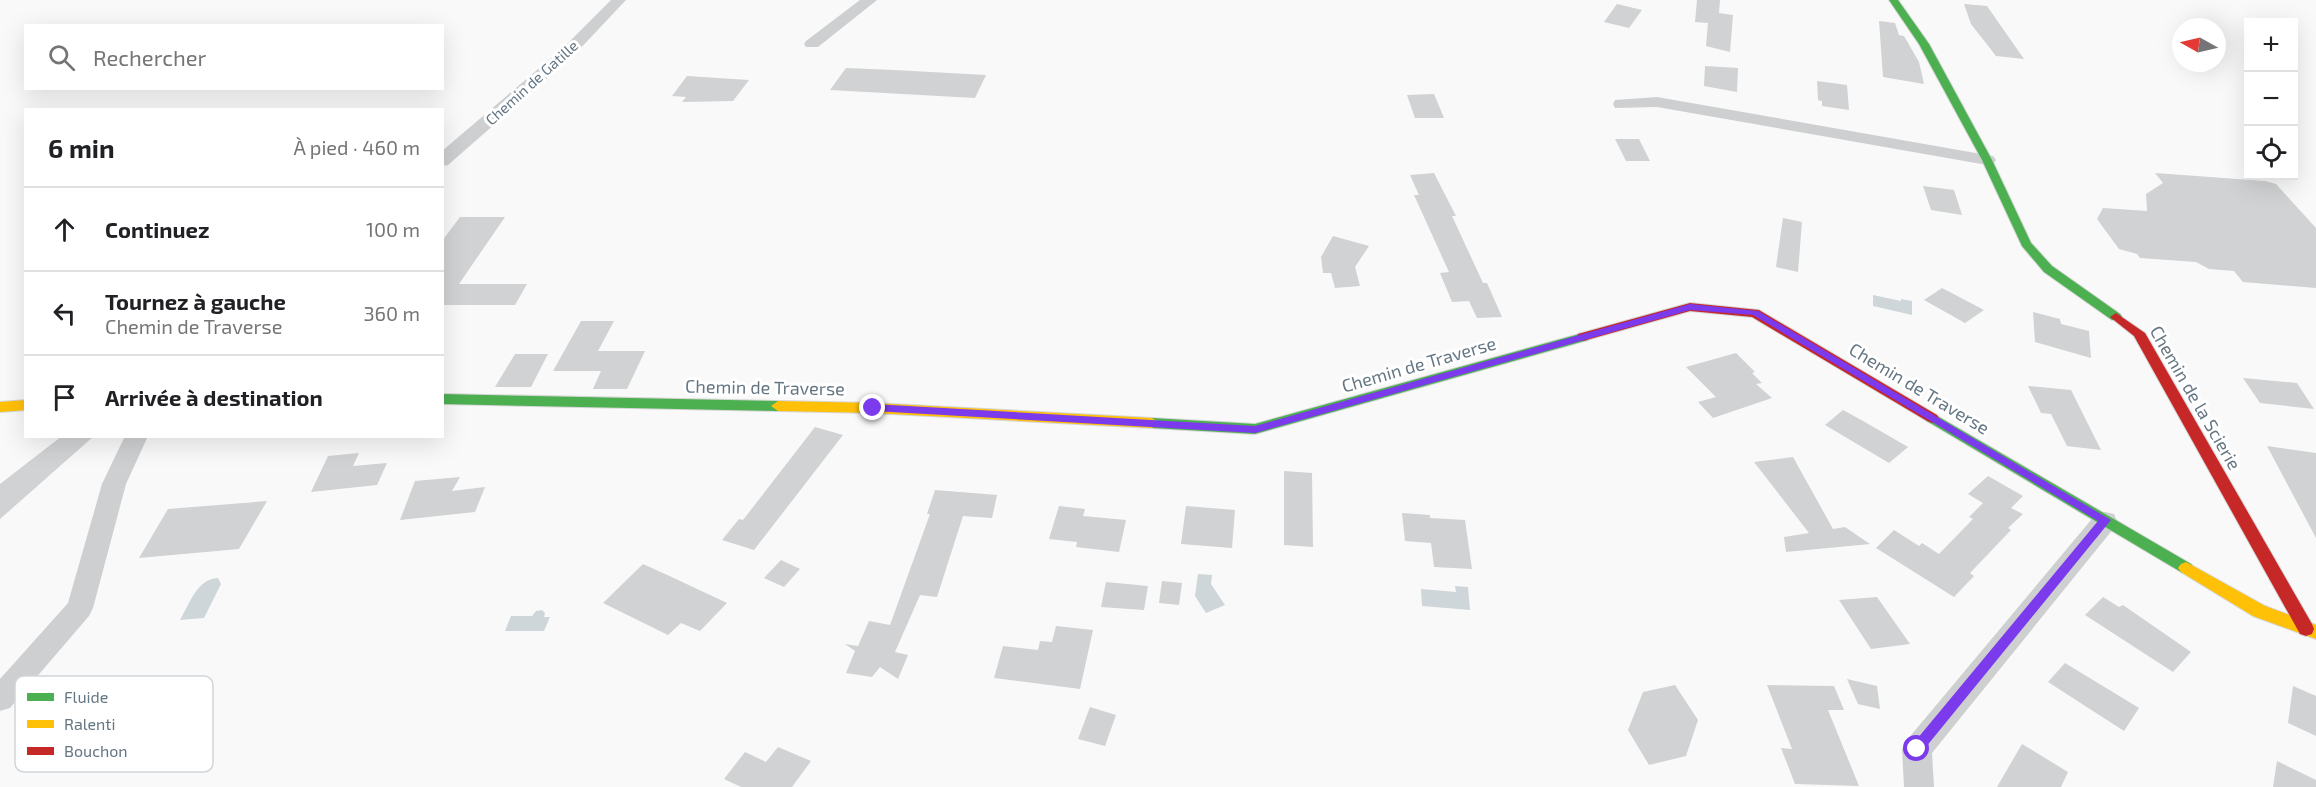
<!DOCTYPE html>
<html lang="fr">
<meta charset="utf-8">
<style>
:root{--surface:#fff;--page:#f6f6f6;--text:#202124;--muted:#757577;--line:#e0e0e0}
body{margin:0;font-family:"Exo 2",sans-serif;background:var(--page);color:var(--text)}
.controls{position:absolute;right:18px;top:18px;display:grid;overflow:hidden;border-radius:0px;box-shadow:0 6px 24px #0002}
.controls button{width:54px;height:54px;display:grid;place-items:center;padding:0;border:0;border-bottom:2px solid var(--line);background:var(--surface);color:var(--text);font:30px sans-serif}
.compass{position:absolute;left:2172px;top:18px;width:54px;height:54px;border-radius:50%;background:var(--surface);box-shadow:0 6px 24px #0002;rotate:278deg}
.stop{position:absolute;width:18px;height:18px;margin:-14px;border:4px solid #7c3aed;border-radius:50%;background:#fff}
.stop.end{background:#7c3aed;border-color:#fff;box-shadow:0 2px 6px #0008}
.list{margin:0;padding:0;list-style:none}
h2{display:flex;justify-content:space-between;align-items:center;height:78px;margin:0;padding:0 24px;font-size:26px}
h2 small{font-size:20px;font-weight:400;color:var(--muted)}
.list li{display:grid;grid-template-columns:39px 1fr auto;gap:18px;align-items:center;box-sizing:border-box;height:84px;padding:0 24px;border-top:2px solid var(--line)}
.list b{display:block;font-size:22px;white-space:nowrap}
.list p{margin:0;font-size:20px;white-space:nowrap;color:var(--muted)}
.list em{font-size:20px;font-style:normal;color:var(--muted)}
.icon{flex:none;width:33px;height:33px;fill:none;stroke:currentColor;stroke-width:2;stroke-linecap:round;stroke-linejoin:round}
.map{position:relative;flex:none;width:2316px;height:787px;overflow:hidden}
.search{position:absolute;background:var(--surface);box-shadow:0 6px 24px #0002;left:24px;top:24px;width:420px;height:66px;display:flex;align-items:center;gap:15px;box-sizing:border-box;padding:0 21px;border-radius:0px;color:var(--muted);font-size:22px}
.panel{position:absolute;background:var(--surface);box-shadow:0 6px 24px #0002;left:24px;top:108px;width:420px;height:330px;border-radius:0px}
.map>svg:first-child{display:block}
.water{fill:#ced6d9}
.building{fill:#d0d2d3}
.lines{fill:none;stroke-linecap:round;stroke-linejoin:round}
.fast-casing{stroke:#d5d6d7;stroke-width:2}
.slow-casing{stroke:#d5d6d7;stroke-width:2}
.jam-casing{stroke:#d5d6d7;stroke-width:2}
.street{fill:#cecfd0;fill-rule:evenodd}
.fast{fill:#4caf50;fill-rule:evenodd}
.slow{fill:#ffc107;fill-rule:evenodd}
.jam{fill:#c62828;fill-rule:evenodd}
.route{fill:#7c3aed}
.labels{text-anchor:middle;stroke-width:6;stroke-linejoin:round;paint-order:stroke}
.far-street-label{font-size:15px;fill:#657683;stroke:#fff}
.street-label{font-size:18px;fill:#657683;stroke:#fff}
.key{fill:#fff;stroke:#d1d6da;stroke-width:1.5}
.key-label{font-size:16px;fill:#657683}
</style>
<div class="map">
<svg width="2316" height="787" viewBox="0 0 2316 787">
<rect width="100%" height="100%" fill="#f9f9f9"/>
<g class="water">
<polygon points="1873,295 1901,301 1901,299 1912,301 1912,315 1873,306"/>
<polygon points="1198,574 1212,575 1211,584 1225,605 1206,613 1195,596"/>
<path d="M218,578L221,584L204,618L180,620C190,603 197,579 218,578Z"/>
<polygon points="1455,586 1468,587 1470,610 1422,606 1421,589 1456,592"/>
<polygon points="542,610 545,613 544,617 550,617 544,631 505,631 511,616 532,616 536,611"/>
</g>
<g class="building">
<polygon points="1697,0 1720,0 1719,13 1733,15 1730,52 1706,46 1708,23 1695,22"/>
<polygon points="1617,4 1642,10 1629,28 1604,22"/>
<polygon points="1964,4 1987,6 2024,59 1996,56 1971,24"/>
<polygon points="1879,21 1895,23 1899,35 1904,36 1919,62 1924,84 1883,77"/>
<polygon points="1705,66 1738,68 1737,92 1704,86"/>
<polygon points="846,68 894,70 986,75 975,98 830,90"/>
<polygon points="687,76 749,80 733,101 682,102 686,97 672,96"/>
<polygon points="1817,81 1847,85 1849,110 1822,106 1822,101 1818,100"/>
<polygon points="1434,94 1444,118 1415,118 1407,95"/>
<polygon points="1615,139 1639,139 1650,161 1626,161"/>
<polygon points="1434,173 1456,216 1452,216 1483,283 1487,283 1502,317 1477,318 1469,301 1452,302 1440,273 1449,272 1414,195 1419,195 1410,175"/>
<polygon points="2155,173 2265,181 2276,184 2316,228 2316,288 2243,282 2234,271 2209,269 2196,262 2140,258 2137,254 2119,249 2097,219 2103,208 2147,211 2146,194 2163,183"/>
<polygon points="1923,186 1954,190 1962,215 1931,210"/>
<polygon points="460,217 505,217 459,284 527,284 515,305 444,305 442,307 442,241"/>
<polygon points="1783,218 1802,222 1798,272 1776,267"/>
<polygon points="1333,236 1369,246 1355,267 1360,286 1335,288 1331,273 1323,273 1321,257"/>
<polygon points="1942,288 1965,300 1984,310 1965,323 1924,300"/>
<polygon points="2033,312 2060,319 2061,324 2089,331 2091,358 2035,342"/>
<polygon points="581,321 614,321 598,351 645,351 627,389 593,389 601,371 553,371"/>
<polygon points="1736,353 1755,372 1752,373 1762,383 1756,384 1772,398 1713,418 1698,402 1716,397 1686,367"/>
<polygon points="515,354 548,354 531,387 495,387"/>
<polygon points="2243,378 2297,383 2314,409 2260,403"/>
<polygon points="2028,386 2071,390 2101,450 2067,446 2051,414 2041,413"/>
<polygon points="1843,410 1863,421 1908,447 1889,463 1825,425"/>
<polygon points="815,427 843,435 754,550 722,540 739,519 743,520"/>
<polygon points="62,436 94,436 0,519 0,484"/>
<polygon points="2267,446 2316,453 2316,538"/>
<polygon points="359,453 353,466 387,463 377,485 311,492 328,456"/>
<polygon points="1793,457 1833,529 1845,527 1870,544 1786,552 1784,537 1809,533 1754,462"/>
<polygon points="1284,471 1312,473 1313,547 1284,545"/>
<polygon points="1988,476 2023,496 2011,508 2023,514 2008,528 2011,530 1970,573 1974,576 1954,597 1876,548 1894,530 1919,546 1922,543 1939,554 1973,519 1969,517 1983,503 1968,494"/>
<polygon points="460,477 452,491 485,487 475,512 400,520 415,481"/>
<polygon points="935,490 997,495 992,518 963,516 937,597 920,595 895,652 908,655 898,679 880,667 872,677 846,673 855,651 845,644 858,646 869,621 890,625 930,514 927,514"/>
<polygon points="267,501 239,549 139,558 168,509"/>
<polygon points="1059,506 1085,509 1083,516 1126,520 1119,552 1076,547 1077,542 1049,539"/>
<polygon points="1186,506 1235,510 1232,548 1181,544"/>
<polygon points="1402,513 1430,515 1430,518 1465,520 1472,569 1434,567 1431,543 1405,541"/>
<polygon points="781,560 800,569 784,587 764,578"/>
<polygon points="643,564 676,579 727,603 700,631 681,623 668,635 603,603"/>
<polygon points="1162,581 1182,583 1179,605 1159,603"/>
<polygon points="1106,582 1148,586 1144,610 1101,607"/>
<polygon points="1877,597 1910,644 1871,649 1839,600"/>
<polygon points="2103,597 2119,607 2123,605 2191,652 2173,672 2085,615"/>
<polygon points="1056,626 1093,630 1080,689 994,678 1003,646 1038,650 1040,641 1052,642"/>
<polygon points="2065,663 2139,708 2124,731 2048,682"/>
<polygon points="1847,679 1877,686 1880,709 1858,704"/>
<polygon points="1675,685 1698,720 1686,756 1649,765 1628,730 1643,692"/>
<polygon points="1767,685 1834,686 1844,710 1828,710 1859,786 1795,784 1781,748 1792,749"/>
<polygon points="2293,686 2316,696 2316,736 2288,723"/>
<polygon points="1090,707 1116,715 1105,746 1078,739"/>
<polygon points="2022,744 2068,772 2061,787 1997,787"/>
<polygon points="778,747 811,761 792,787 741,787 724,779 745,752 766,762"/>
<polygon points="2277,761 2316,780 2316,787 2273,787"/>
</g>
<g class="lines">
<defs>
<g id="fast">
<polygon points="1889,0 1898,0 1929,44 1992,160 2031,243 2052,266 2120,314 2122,317 2120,320 2112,320 2044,272 2022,246 1982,160 1919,44"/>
<polygon points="1583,333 1588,334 1589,337 1588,340 1255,434 1152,428 1145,423 1152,418 1255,424"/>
<polygon points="442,394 778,401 785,406 778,411 442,404"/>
<polygon points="1932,413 2191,564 2194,568 2191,572 2186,574 2181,572 1927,421 1925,418 1927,415"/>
</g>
<g id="slow">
<polygon points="26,400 26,410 0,412 0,402"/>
<polygon points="778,401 873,403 1152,418 1159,423 1152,428 873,413 778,411 771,406"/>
<polygon points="2186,562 2265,606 2316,625 2316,639 2253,616 2181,572 2178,568 2181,564"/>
</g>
<g id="jam">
<polygon points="1690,303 1759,310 1937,415 1939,418 1932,423 1927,421 1752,317 1690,311 1583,341 1577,337 1578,334"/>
<polygon points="2116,313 2145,333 2312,624 2314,629 2312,634 2306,636 2300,634 2134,336 2110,317"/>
</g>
</defs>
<use href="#fast" class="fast-casing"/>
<use href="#slow" class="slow-casing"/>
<use href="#jam" class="jam-casing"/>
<g class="street">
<polygon points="611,0 626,0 576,53 448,165 442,166 442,151 564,47"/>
<polygon points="860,0 877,0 818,47 806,47 804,44 806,41"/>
<polygon points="1657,97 1987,155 1993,156 1996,160 1993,164 1987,165 1657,107 1615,108 1613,104 1615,100"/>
<polygon points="125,436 148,436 126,484 93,608 89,616 10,708 0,711 0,679 68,603 102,484"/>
<polygon points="2105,512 2114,514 2117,521 2114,528 1932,753 1934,787 1904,787 1902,749 1907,740 2096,514"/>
</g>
<use href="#fast" class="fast"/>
<use href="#slow" class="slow"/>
<use href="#jam" class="jam"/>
</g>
<polygon class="route" points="1690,304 1758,311 2111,520 1921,753 1912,753 1910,749 1912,745 2098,521 1753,315 1690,310 1255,433 873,411 868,408 873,404 1255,426"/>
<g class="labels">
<g class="far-street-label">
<text transform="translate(532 83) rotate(-42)" y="5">Chemin de Gatille</text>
</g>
<g class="street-label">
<text transform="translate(1419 365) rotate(-16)" y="6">Chemin de Traverse</text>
<text transform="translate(765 388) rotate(1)" y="6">Chemin de Traverse</text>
<text transform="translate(1919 389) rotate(31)" y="6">Chemin de Traverse</text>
<text transform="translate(2195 398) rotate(60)" y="6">Chemin de la Scierie</text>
</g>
</g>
<rect x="15" y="676" width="198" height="96" rx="9" class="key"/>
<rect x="27" y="693" width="27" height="8" fill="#4caf50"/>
<rect x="27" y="720" width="27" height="8" fill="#ffc107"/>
<rect x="27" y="747" width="27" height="8" fill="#c62828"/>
<g class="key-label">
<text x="64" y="703">Fluide</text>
<text x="64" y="730">Ralenti</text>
<text x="64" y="757">Bouchon</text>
</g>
</svg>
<div class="controls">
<button>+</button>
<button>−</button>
<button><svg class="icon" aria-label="locate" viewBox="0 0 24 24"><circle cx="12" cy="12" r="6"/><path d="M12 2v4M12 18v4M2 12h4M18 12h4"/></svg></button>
</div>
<svg class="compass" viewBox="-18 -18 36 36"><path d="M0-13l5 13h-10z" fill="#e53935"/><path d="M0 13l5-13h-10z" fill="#757577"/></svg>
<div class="stop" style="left:1917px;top:749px"></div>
<div class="stop end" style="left:873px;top:408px"></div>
<div class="search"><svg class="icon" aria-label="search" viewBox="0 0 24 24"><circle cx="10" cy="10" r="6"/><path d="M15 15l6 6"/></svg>Rechercher</div>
<section class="panel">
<h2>6 min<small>À pied · 460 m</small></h2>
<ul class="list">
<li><svg class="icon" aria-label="ahead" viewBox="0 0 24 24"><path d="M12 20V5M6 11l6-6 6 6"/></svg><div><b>Continuez</b></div><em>100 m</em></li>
<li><svg class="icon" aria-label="left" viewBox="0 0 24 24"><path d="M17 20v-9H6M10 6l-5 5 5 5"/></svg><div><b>Tournez à gauche</b><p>Chemin de Traverse</p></div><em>360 m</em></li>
<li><svg class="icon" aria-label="arrive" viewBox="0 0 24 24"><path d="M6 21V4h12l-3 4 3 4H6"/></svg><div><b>Arrivée à destination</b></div></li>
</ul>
</section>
</div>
